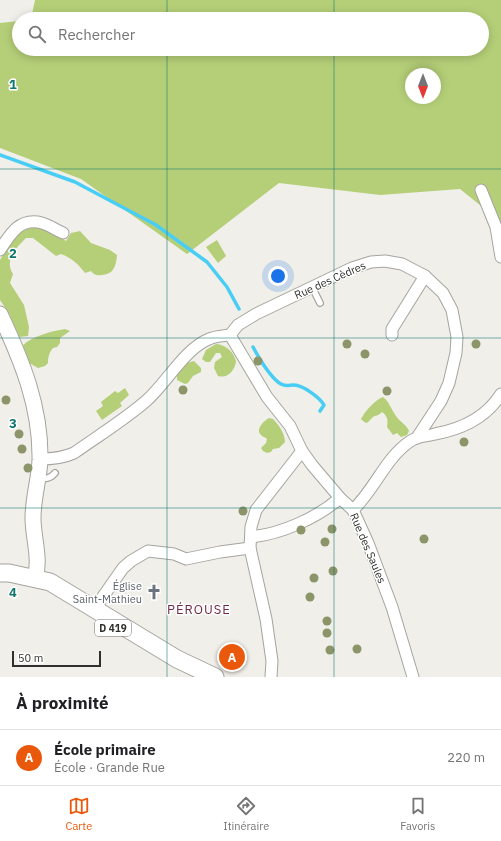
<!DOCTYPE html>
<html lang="fr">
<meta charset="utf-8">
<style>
:root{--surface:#fff;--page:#f6f6f6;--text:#202124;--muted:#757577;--line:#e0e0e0;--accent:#ea580c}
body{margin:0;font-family:"IBM Plex Sans",sans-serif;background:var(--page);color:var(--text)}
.compass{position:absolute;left:405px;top:68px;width:36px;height:36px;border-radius:50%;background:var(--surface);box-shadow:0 2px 10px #0003;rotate:180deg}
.scale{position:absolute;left:12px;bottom:10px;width:89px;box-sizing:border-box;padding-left:4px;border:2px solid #2f2f2d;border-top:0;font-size:11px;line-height:14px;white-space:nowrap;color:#2f2f2d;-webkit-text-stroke:3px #fff;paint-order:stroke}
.you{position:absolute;left:278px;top:276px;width:14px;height:14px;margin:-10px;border:3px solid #fff;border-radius:50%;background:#1a73e8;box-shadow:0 0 0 6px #1a73e833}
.badge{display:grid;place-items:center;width:26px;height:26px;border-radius:50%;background:var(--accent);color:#fff;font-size:13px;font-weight:700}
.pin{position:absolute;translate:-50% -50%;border:2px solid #fff;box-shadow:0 1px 4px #0006}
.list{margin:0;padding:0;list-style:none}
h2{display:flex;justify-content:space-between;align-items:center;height:52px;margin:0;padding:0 16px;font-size:17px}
h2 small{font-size:13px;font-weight:400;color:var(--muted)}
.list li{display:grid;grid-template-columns:26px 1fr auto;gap:12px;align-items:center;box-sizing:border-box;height:56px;padding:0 16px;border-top:1px solid var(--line)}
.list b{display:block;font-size:15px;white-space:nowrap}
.list p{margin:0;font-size:13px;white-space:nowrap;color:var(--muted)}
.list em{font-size:13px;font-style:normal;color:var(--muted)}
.icon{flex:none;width:22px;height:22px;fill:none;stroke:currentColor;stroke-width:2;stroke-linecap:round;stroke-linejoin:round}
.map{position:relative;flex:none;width:501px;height:677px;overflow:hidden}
.search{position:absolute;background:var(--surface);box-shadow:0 2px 10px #0003;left:12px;right:12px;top:12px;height:44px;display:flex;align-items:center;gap:10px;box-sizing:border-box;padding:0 14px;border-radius:22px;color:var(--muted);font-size:15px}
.sheet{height:108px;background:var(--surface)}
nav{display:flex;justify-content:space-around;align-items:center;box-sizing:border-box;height:56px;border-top:1px solid var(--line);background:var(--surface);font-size:11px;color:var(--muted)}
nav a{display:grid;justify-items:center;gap:2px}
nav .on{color:var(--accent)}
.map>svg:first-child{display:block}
.green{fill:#b5cf78;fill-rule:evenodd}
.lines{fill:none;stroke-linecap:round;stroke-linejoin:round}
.stream{stroke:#48cdf4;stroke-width:3.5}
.lane-casing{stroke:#a5a49f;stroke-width:8}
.street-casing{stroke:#a5a49f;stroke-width:13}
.secondary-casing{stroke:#a5a49f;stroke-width:17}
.primary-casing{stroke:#a5a49f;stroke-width:19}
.lane{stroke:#fff;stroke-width:5.5}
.street{stroke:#fff;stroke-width:11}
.secondary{stroke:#fff;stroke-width:15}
.primary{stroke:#fff;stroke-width:17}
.tree{fill:#8c9469}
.grid{fill:none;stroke:#0f766e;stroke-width:1;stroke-opacity:0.55}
.labels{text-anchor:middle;stroke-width:3;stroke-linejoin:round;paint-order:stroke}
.shield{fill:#fff;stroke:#6d6d6c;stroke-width:1}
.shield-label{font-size:10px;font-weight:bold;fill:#2f2f2d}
.street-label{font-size:11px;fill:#2f2f2d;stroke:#fff}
.worship-label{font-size:11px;fill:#5b616d;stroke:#fff;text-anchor:end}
.quarter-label{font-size:13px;letter-spacing:1px;fill:#6e2b45;stroke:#fff}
.grid-label{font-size:13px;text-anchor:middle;font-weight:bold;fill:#0f766e;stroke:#fff;stroke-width:3;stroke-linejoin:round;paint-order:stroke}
</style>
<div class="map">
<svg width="501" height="677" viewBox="0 0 501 677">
<rect width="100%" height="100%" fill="#f0efe9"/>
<g class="green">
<path d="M35,0H501V222L460,189L380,195L279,183L187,254L81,179L0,148V23L19,21V49H482V19H31ZM411,74H435V98H411Z"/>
<path d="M34,227L51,231L66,241L71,233L80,231L91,243L110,250L117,255C116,266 114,274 102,275C97,276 94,275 91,271L85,273C78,264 72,258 61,254L56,256L33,238H26C16,248 4,260 13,274L10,283L24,305L29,327L28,336L19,337L17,331L12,325L10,315L0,300V260L16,233Z"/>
<polygon points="217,240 226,256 218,263 206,247"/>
<path d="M65,329L70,331L60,338V343L57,347L53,348C49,353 48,357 48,363L45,366L38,368L29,363L23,345C33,336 52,331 65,329Z"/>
<path d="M216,344C226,345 233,351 236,361C235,370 228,379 218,376L214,368L215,362L222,357L220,353H216L210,362H206L202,359L206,350Z"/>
<polygon points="194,361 201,368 201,372 193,376 188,383 185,384 177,380 177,375 187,363"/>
<polygon points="125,388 129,395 120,403 122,406 102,420 96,411 103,406 101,402 115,391 118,393"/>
<path d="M383,397C389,401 391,409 396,416C400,422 406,424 409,431L407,435L401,437L397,433L393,435L387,427C388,421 388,416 382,412C379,415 378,415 375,416C371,417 370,422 366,423L363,421L361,419C365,411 375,400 383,397Z"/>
<path d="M269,418L273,419C279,425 285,434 285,442L279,448L273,449L271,452L267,453L263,451L261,448L266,443L267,439C265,437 263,437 261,435C255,429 264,421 269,418Z"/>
</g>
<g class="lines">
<g class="stream">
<polyline points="0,155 75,182 156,225 207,262 227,287 239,309"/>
<path d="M253,347C259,358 271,378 281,384C286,387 289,385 294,385C303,385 320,398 324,405L320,411"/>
</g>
<defs>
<g id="lane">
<polyline points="312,287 320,303"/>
<path d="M38,478C45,479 50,479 55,473"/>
</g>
<g id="street">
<polyline points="481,190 496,227 501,257"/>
<path d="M0,250C10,234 20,217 42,223C49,225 56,230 63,233"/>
<polyline points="230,335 238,325 256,314 352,268 371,262 385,261 402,264 425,276 443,293 452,310 457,337 456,353 449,383 441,401 418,436"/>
<polyline points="230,335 267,397 290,426 302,451 312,465 340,498 353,510 368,543 392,607 413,677"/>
<polyline points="392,335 392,329 425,276"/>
<path d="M40,459C52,459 63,458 74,453C98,436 124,420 146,401C166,384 184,349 209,339C215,336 223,336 230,335"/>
<path d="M353,510C375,489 385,459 409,442C419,435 425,437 435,434C462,429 486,418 501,394"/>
<path d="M251,537C281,534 317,518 340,498"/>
<polyline points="95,608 123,568 131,561 148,551 174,554 186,559 220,552 250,548"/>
<polyline points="271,677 272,661 266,619 250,548 251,527 256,510 302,451"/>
</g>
<path id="secondary" d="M0,314C22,361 41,407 40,460C39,480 33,498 33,518C33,538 41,559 35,578"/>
<polyline id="primary" points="0,573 9,573 50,582 177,659 215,677"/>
</defs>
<use href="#lane" class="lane-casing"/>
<use href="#street" class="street-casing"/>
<use href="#secondary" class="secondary-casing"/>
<use href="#primary" class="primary-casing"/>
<use href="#lane" class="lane"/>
<use href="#street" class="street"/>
<use href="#secondary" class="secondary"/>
<use href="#primary" class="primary"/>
</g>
<g class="tree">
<circle cx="347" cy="344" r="4.5"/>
<circle cx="476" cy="344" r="4.5"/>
<circle cx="365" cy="354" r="4.5"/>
<circle cx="258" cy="361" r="4.5"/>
<circle cx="183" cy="390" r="4.5"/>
<circle cx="387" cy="391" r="4.5"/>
<circle cx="6" cy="400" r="4.5"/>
<circle cx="19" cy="434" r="4.5"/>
<circle cx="464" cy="442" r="4.5"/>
<circle cx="22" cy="449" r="4.5"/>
<circle cx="28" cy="468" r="4.5"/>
<circle cx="243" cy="511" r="4.5"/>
<circle cx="332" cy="529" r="4.5"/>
<circle cx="301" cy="530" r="4.5"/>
<circle cx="424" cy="539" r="4.5"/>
<circle cx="325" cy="542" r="4.5"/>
<circle cx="333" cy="571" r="4.5"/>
<circle cx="314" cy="578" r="4.5"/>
<circle cx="310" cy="597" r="4.5"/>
<circle cx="327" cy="621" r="4.5"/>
<circle cx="327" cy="633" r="4.5"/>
<circle cx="357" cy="649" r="4.5"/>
<circle cx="330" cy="650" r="4.5"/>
</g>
<path class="grid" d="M167,0V19M334,0V19M167,49V677M334,49V677M0,169H501M0,338H501M0,508H501"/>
<defs>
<symbol id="church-bare" viewBox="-9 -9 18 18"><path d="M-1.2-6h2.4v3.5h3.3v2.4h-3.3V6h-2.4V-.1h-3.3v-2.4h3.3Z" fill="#6b7280" stroke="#fff" stroke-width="2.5" paint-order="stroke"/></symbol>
</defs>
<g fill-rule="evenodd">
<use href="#church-bare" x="143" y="581" width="22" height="22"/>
</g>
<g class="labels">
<rect class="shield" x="95" y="620" width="36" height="16" rx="3"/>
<g class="shield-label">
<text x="113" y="632">D 419</text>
</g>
<g class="street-label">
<text transform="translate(330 280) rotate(-24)" y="4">Rue des Cèdres</text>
<text transform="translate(368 548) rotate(67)" y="4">Rue des Saules</text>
</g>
<g class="worship-label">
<text x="142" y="590">Église<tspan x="142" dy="13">Saint-Mathieu</tspan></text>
</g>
<g class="quarter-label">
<text x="199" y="614">PÉROUSE</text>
</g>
</g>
<g class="grid-label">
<text x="13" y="89">1</text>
<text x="13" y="258">2</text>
<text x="13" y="428">3</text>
<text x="13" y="597">4</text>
</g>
</svg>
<svg class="compass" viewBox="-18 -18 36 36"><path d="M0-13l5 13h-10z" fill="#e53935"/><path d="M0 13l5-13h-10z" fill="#757577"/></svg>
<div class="scale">50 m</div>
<div class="you"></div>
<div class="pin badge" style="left:232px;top:657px">A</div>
<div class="search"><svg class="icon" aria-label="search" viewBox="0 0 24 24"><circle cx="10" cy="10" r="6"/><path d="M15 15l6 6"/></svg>Rechercher</div>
</div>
<section class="sheet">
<h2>À proximité<small></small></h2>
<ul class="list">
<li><span class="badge">A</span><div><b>École primaire</b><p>École · Grande Rue</p></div><em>220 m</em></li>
</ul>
</section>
<nav>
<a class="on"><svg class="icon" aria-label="map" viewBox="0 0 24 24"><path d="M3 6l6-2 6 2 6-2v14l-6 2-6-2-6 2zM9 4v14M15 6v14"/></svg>Carte</a>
<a><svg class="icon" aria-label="directions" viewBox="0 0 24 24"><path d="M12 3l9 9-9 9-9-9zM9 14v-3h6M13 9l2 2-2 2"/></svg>Itinéraire</a>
<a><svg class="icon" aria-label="saved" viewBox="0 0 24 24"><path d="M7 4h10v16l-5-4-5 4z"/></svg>Favoris</a>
</nav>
